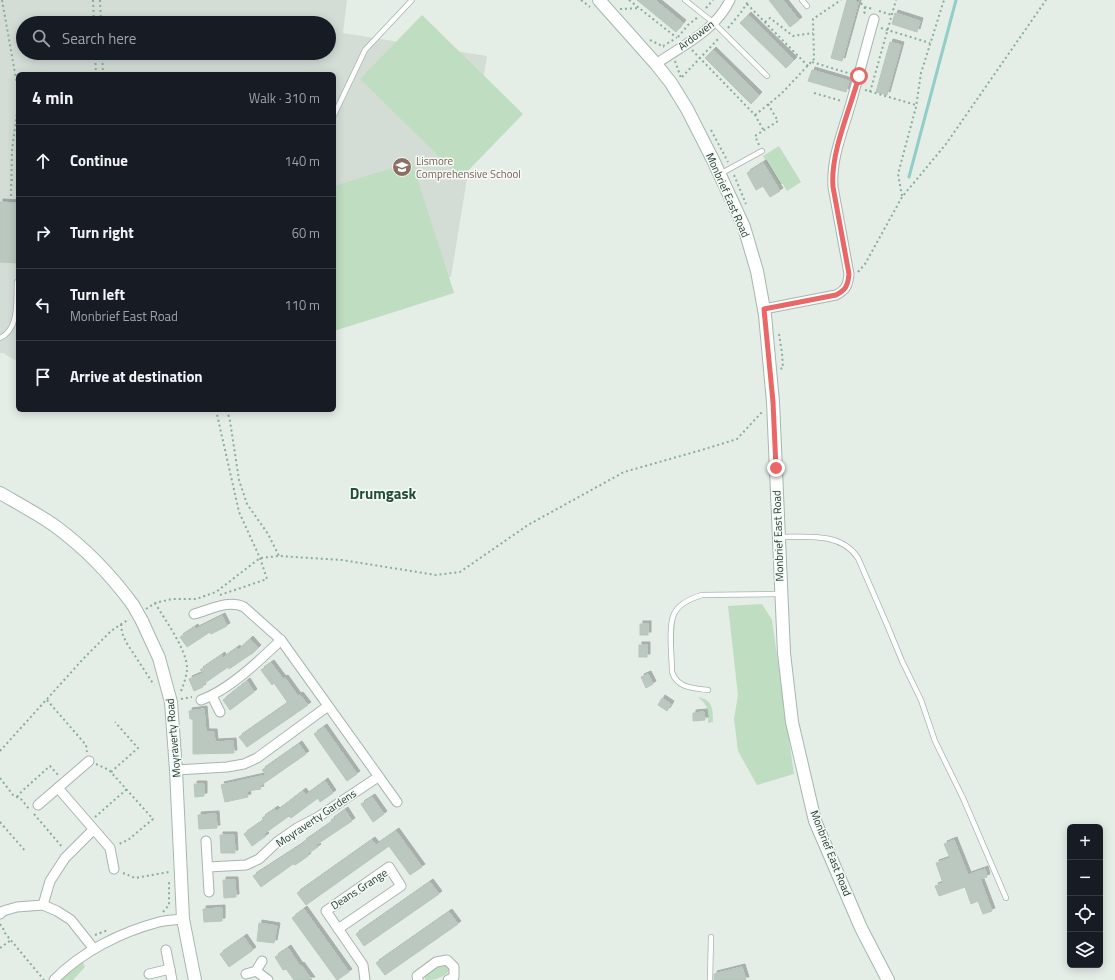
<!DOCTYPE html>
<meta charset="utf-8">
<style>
:root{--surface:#171b24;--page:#20242c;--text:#f1f3f6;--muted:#9ea1a6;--line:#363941}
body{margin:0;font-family:"Titillium Web",sans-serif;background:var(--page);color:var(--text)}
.controls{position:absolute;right:12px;bottom:12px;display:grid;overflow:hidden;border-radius:6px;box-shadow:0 2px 10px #0003}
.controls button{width:36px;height:36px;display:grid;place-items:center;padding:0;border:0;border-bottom:1px solid var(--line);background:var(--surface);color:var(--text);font:20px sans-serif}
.stop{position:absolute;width:12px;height:12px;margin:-9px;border:3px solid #e96867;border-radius:50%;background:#fff}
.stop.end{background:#e96867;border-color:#fff;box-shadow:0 1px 4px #0008}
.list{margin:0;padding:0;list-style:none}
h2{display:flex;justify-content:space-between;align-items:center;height:52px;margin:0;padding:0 16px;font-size:17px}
h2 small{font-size:13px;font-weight:400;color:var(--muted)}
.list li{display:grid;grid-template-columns:26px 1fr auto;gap:12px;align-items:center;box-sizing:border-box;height:72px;padding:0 16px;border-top:1px solid var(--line)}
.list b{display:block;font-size:15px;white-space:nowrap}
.list p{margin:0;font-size:13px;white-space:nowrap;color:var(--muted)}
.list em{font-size:13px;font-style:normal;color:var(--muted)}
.icon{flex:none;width:22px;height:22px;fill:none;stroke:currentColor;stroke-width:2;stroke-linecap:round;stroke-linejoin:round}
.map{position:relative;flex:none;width:1115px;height:980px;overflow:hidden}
.search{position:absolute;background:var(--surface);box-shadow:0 2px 10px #0003;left:16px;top:16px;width:320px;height:44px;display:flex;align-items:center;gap:10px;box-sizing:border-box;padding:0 14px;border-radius:22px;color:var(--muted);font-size:15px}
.panel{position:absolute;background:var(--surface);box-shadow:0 2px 10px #0003;left:16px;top:72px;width:320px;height:340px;border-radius:6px}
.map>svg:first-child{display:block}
.built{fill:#d3ddd6;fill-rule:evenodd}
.green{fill:#bfddc0}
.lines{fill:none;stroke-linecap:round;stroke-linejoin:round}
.stream{stroke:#91cec9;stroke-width:3}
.building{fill:#bac8c0;stroke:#b7c6bd;filter:url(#shadow)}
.lane-casing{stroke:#a8b5ad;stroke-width:6}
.street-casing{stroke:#a8b5ad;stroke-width:11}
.secondary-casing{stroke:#a4b8ac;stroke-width:14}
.path{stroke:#87af99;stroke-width:2;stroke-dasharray:2 3;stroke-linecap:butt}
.lane{stroke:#fff;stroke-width:4.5}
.street{stroke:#fff;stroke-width:9}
.secondary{stroke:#fff;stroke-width:12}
.secondary-bridge-casing{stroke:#a4b8ac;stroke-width:14;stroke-linecap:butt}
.secondary-bridge{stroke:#fff;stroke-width:12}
.route{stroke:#e96867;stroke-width:5}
.labels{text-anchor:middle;stroke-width:3;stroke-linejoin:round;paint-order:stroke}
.street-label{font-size:11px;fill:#253e31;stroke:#f5faf6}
.education-label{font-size:11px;fill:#785e54;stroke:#f5faf6;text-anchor:start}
.district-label{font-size:15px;font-weight:bold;fill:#224f39;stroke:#f5faf6}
</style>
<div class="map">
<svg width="1115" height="980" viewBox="0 0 1115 980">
<defs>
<filter id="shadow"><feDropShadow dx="3" dy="-3" stdDeviation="0" flood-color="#0004"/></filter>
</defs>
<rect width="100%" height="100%" fill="#e5ede7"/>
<path class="built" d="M0,0H347L343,33L487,56L451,277L334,259V74H18V362L3,353H0ZM23,23H329V53H23Z"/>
<g class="green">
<polygon points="422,15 523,114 461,178 360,79"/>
<polygon points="779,146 801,182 787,191 783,184 780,184 763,156"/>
<polygon points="412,162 454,293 334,331 334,186"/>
<polygon points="762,604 772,620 794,774 757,785 738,751 734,719 738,695 728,606"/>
<path d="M698,697C713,700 713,709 713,722L708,723C708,708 709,707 698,697Z"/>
<polygon points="82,960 85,967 73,980 58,980"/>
<path d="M444,963L448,966L449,971C442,979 434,980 425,980V976L440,965Z"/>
</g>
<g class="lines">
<polyline class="stream" points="909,177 956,0"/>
</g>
<g class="building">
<polygon points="637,0 655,0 683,23 676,32"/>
<polygon points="769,0 783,0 799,20 790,27"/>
<polygon points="847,0 859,0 842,61 831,58"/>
<polygon points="895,13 920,21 917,32 892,24"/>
<polygon points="748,15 794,60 786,68 740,23"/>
<polygon points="890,42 901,45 887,95 876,92"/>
<polygon points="713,50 759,95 751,104 705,58"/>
<polygon points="812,70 849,81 846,92 808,81"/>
<polygon points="763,163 780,191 770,197 763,186 756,190 747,173"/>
<polygon points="0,202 18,203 18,263 0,262"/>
<polygon points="222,616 227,626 211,634 210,632 187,647 180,637 195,627 196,629"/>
<rect x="640" y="624" width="8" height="11"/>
<polygon points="250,639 258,648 252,654 251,654 229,669 228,667 202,685 203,687 194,691 189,679 203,673 200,670 222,655 223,658 237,648 238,650"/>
<rect x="639" y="645" width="8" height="12"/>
<polygon points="271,663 283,679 285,678 298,696 300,695 308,705 247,747 239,737 288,703 274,683 272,685 261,670"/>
<polygon points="648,674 653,684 646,688 641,677"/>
<polygon points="247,681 254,692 230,710 223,700"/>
<polygon points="662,698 671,704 667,711 658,705"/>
<polygon points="204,709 206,732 214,732 215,742 233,741 234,753 193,754 193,719 190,719 189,711"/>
<polygon points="704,712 705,720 693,721 693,713"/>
<polygon points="324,727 357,774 347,781 314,734"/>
<polygon points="299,744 306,754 260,786 261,789 247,791 248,797 225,802 221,785 266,775 262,770"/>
<polygon points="325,781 333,793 320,802 318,798 291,818 289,816 264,834 266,836 252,846 244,834 264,820 262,818 275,809 277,811 303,791 306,795"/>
<polygon points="194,784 204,784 204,796 195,797"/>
<polygon points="372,797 384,814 373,822 361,804"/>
<polygon points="345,810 352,821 316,845 318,847 307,854 308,856 301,861 295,865 293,864 261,887 253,876 304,843 303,842 332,822 331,820"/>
<polygon points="216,814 217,828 199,829 198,815"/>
<polygon points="396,831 422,867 410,875 389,846 306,905 297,893 372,840 376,845"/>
<polygon points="220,835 234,835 235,853 221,853"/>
<polygon points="954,840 968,875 985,869 987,877 980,879 992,911 983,914 978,901 971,904 965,887 939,896 935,886 943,883 936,863 950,858 944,844"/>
<polygon points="223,880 235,880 236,897 224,898"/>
<polygon points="430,882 439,894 364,946 356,934"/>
<polygon points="222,908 222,921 204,922 203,909"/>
<polygon points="304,909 349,972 337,980 292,918"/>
<polygon points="449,912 458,924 385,975 376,963"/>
<polygon points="259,923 277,926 274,943 257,941"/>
<polygon points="244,937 253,950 229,967 220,954"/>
<polygon points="288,948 300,966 301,965 312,980 294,980 286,969 283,970 275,957"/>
<polygon points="742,967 746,980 714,980 714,974"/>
</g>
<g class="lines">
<defs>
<g id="lane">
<polyline points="685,0 714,23 767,76"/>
<polyline points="802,0 807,6"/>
<polyline points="334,115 365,50 412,0"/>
<polyline points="720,174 762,151"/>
<path d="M0,338C20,329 16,300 17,282"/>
<path d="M780,537C807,537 841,532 858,558L888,627L902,661L921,700L935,741L963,798L1006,898"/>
<path d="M708,690C693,688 677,688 672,672C672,657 668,627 674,614C679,603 692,598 702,595L781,594"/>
<polyline points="710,980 711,937"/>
</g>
<g id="street">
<path d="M656,64C683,45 715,31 730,0"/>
<path d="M764,309L836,295C846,290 848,285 849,274L833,187C831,158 843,131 851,103C859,75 866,47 874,19"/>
<path d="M194,614C210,610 228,599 244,607L281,640L397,802"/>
<polyline points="212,696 220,712"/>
<path d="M201,700C229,690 260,660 281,640"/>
<polyline points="176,770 227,767 244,764 257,758 328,706"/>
<polyline points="58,788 110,848 114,869"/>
<polyline points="38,805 89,761"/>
<polyline points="206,841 209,892"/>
<polyline points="208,867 246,865 259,859 277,842 297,828 318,817 378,777"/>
<polyline points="43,905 50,881 65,858 93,830"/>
<polyline points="0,914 3,911 17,907 43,905 57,911 71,920 94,949"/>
<polyline points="338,929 401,886 389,867 326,911 363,965 365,980"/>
<polyline points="166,950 172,980"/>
<polyline points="256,971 268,980"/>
<polyline points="149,974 170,969"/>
<polyline points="246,974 256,971 262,961"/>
<path d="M54,980C81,952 121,932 159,922C167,920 175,920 183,919"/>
<polyline points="418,980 417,976 436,962 447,960 454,967 454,977 448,980"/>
</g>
<g id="secondary">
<polyline points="599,0 656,64 671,83 687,109 714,162 744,227 757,271 765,315 773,402 784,653 792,722 815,821 861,928 888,980"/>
<path d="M0,493C19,504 38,514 55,526C85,548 111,575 133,605"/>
<polyline points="142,621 159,658 171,702 176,770 183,919 195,980"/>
</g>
</defs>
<use href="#lane" class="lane-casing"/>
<use href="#street" class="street-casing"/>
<use href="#secondary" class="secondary-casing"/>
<g class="path">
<polyline points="2,0 18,90"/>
<polyline points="93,0 94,23"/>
<polyline points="100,0 101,23"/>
<polyline points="581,0 590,7"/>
<polyline points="629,0 677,38"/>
<polyline points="857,0 865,7 873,9"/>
<polyline points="747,4 808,66"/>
<polyline points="865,7 864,12 866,14"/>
<polyline points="706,8 713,0"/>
<polyline points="620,9 640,8"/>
<polyline points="879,11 892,15"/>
<polyline points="765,22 770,18 793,36 813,33"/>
<polyline points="728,28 742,11 749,0"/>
<polyline points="881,28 930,43"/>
<polyline points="678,37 688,25 698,17"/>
<polyline points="650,40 664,47"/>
<polyline points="663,46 675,39"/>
<polyline points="692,50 755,115 764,131"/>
<polyline points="95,53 96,74"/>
<polyline points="102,53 103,74"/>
<polyline points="675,61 681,78"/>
<polyline points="812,62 851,74"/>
<polyline points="682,77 720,37"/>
<polyline points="865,90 916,105"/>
<polyline points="870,92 896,0"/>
<polyline points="814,93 842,101"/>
<polyline points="755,115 781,94 814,59 813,19 841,0"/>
<polyline points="711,130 728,162"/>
<polyline points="759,145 755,136 778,121 768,104"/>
<polyline points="734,175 746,204"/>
<polyline points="11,180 18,180"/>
<polyline points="11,196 12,150 18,106"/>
<polyline points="902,196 898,174 916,107 921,73 944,0"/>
<polyline points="858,272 865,264 902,197 946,144 1046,0"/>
<polyline points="779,334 782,353 783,368 780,369"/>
<polyline points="216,410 239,512 260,558 267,579 220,595"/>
<polyline points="227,410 230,421 239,480 247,504 268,534 279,556"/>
<path d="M155,603C165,620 188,651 187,670C186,678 183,686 180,694"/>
<polyline points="146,609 155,603 172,599 196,599 216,592 260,558 279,556 342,560 436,575 460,572 528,525 624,472 705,449 737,439 762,412"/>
<polyline points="121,624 122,633 126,642 154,685"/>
<polyline points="181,699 192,697"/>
<polyline points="47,700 86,745 87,752"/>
<polyline points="0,751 84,658 111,631 129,619"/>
<polyline points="96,764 109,770 153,819 128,840 119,844"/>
<polyline points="111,772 138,748 115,722"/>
<polyline points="0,778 13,795 22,800 29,809"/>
<polyline points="17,797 22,791 50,766 59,776"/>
<polyline points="34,814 63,848"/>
<polyline points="95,817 127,789"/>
<polyline points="0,822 26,852"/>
<polyline points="123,873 135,878 169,872"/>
<polyline points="163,912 169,905 169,880"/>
<polyline points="0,924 3,928 4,932 44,980"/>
<polyline points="95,935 108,930"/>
<polyline points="0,948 11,940"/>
</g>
<use href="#lane" class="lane"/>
<use href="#street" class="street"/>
<use href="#secondary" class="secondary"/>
<defs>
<polyline id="secondary-bridge" points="133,605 142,621"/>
</defs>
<use href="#secondary-bridge" class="secondary-bridge-casing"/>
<use href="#secondary-bridge" class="secondary-bridge"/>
</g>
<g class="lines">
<path class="route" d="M776,468L773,402L764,309L836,295C846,290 848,285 849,274L833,187C830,153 850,110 859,76"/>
</g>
<defs>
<symbol id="school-disc" viewBox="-11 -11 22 22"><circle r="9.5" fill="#8d6e63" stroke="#f5faf6"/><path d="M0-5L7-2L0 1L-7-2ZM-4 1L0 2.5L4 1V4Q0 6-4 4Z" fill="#fff"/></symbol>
</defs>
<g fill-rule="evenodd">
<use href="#school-disc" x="391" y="156" width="22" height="22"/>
</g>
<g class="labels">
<g class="street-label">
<text transform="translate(696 35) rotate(-37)" y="4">Ardowen</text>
<text transform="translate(728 195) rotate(66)" y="4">Monbrief East Road</text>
<text transform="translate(778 536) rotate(-92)" y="4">Monbrief East Road</text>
<text transform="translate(173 738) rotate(-95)" y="4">Moyraverty Road</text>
<text transform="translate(316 818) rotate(-34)" y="4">Moyraverty Gardens</text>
<text transform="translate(831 853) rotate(68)" y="4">Monbrief East Road</text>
<text transform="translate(359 889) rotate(-33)" y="4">Deans Grange</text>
</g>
<g class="education-label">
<text x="416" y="165">Lismore<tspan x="416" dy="13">Comprehensive School</tspan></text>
</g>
<g class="district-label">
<text x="383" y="499">Drumgask</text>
</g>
</g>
</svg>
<div class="controls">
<button>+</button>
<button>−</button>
<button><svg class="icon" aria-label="locate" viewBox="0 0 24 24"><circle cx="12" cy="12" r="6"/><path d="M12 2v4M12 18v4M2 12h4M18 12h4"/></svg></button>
<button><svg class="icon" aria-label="layers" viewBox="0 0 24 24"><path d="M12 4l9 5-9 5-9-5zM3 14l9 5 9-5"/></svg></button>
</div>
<div class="stop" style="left:859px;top:76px"></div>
<div class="stop end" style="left:776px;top:468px"></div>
<div class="search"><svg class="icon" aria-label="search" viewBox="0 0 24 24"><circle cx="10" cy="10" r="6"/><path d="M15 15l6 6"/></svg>Search here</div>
<section class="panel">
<h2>4 min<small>Walk · 310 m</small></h2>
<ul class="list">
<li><svg class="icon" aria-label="ahead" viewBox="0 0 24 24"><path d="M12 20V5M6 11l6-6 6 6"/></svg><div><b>Continue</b></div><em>140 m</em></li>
<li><svg class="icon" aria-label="right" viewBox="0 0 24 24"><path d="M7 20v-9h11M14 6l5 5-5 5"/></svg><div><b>Turn right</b></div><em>60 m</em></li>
<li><svg class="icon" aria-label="left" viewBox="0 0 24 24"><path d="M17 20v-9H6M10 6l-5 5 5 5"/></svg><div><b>Turn left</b><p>Monbrief East Road</p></div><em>110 m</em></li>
<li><svg class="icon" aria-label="arrive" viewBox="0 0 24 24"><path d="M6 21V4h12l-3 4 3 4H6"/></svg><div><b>Arrive at destination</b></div></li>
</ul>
</section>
</div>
